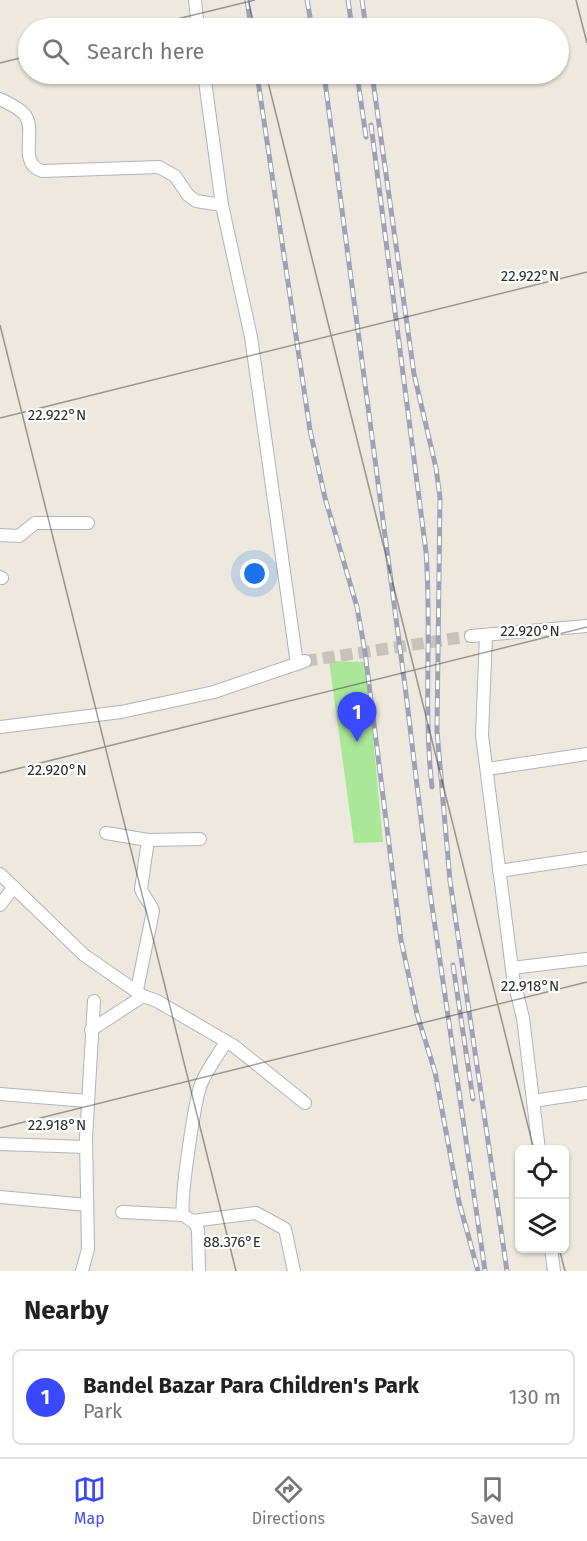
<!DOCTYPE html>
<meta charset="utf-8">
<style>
:root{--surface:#fff;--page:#f2f2f2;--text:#222;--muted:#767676;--line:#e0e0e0;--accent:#3a49ff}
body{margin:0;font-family:"Fira Sans",sans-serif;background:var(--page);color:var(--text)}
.controls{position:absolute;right:18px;bottom:18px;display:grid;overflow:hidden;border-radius:9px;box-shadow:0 2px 4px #0004}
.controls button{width:54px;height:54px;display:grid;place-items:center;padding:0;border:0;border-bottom:2px solid var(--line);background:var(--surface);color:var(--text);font:30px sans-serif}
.you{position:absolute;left:255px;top:574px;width:21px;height:21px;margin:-15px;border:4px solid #fff;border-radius:50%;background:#1a73e8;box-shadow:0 0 0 9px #1a73e833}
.badge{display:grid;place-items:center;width:39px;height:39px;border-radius:50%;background:var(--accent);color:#fff;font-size:20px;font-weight:700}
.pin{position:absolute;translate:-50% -50px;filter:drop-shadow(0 2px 3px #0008)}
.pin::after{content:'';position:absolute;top:32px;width:21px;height:18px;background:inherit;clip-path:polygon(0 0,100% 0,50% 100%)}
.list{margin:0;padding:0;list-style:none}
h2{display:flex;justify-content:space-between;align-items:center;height:78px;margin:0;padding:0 24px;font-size:26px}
h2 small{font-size:20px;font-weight:400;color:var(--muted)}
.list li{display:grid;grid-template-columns:39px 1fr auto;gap:18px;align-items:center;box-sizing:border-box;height:96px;margin:0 12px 12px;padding:0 12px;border:2px solid var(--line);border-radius:9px}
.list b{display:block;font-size:22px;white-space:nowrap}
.list p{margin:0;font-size:20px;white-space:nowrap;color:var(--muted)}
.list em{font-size:20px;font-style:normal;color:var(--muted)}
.icon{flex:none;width:33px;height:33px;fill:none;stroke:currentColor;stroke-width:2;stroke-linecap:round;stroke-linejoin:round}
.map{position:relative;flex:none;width:587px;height:1271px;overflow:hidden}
.search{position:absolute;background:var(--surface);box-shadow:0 2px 4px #0004;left:18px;right:18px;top:18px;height:66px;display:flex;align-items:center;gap:15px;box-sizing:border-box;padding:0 21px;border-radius:33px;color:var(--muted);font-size:22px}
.sheet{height:186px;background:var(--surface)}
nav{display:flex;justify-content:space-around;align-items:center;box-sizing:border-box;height:84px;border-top:2px solid var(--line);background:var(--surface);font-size:16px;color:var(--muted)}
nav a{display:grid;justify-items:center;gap:3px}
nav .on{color:var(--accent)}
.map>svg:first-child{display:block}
.green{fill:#aae798}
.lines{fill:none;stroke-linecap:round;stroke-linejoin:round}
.minor-tunnel{stroke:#c7c3ba;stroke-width:12;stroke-dasharray:12 6;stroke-linecap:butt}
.minor-casing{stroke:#b2b2c0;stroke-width:14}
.minor{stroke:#fff;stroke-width:12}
.rail-casing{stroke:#a0a1b7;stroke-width:5}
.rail{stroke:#fff;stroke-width:3;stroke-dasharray:9;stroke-linecap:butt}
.ticks{fill:none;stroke:#2c2c2c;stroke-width:1.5;stroke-opacity:0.45}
.ticks-label{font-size:15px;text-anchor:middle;fill:#2c2c2c;stroke:#fff;stroke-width:4.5;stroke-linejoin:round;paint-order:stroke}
</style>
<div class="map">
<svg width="587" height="1271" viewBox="0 0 587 1271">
<rect width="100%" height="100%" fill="#eee9de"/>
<polygon class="green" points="329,661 366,662 383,842 354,843"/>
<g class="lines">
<polyline class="minor-tunnel" points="305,661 471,636"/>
<defs>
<g id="minor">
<polyline points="195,0 198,28"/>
<polyline points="204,74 222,205 251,337 297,664"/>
<path d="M0,99C8,103 20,108 25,115C37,131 17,163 42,171L159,167L175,176L188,195L196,201L222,205"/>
<polyline points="0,535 19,536 35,523 88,523"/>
<polyline points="0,577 2,578"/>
<polyline points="486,635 482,735 513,977 523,1018 539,1150"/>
<polyline points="471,636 587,626"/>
<polyline points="0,727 121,712 214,692 305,661"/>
<polyline points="487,769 587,754"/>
<polyline points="106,833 148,840 200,839"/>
<polyline points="499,871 587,858"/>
<polyline points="0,874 84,955 143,996 157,1001 234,1046 305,1103"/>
<polyline points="0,905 14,887"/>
<polyline points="512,968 587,959"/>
<path d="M137,990L153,911C151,903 144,898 141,889L148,840"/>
<polyline points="91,1030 143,996"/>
<polyline points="0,1094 87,1101"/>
<polyline points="533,1101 587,1093"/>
<polyline points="0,1144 86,1147"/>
<polyline points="0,1197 87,1205"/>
<polyline points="122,1212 183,1215"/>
<polyline points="192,1221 256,1213 285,1229 294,1271"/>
<polyline points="551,1248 554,1271"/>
<polyline points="82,1271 88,1249 86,1138 94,1001"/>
<path d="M199,1271L198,1230L195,1223L183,1215C180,1201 195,1095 202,1082C208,1068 218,1055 226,1042"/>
</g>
</defs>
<use href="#minor" class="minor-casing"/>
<use href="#minor" class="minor"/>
<defs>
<g id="rail">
<polyline points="247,0 251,28"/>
<polyline points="307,0 312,28"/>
<polyline points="348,0 352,28"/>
<polyline points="362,0 366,28"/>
<polyline points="257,74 310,430 325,498 357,607 365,652 401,940 417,1014 435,1072 459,1202 478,1271"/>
<polyline points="324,74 406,694 429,885 485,1271"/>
<polyline points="357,74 366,137"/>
<polyline points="372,74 414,374 436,468 440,498 437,731 450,881 507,1271"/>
<path d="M371,125L426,552C432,630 423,709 432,787"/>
<polyline points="453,965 473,1099"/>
</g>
</defs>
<use href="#rail" class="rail-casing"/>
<use href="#rail" class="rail"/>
</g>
<path class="ticks" d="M248,0L255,28M576,0L587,43M140,28L255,0M0,63L28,56M266,74L534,1150M0,325L236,1271M0,418L587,272M0,773L587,627M0,1128L587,982M559,1248L565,1271"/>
<g class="ticks-label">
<text x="530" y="281">22.922°N</text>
<text x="57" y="420">22.922°N</text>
<text x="530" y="636">22.920°N</text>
<text x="57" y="775">22.920°N</text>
<text x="530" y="991">22.918°N</text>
<text x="57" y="1130">22.918°N</text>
<text x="232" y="1247">88.376°E</text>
</g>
</svg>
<div class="controls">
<button><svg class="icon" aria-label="locate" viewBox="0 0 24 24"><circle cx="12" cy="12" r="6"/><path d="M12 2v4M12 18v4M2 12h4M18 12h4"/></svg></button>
<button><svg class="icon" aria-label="layers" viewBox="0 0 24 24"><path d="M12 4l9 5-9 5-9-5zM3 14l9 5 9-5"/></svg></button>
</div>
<div class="you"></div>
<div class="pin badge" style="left:357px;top:742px">1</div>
<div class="search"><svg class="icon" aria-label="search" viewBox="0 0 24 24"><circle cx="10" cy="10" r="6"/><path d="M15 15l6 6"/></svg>Search here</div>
</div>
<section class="sheet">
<h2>Nearby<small></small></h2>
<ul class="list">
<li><span class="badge">1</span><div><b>Bandel Bazar Para Children's Park</b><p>Park</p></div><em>130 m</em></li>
</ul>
</section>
<nav>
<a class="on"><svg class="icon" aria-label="map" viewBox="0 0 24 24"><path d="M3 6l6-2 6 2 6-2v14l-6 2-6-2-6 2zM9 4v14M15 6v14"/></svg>Map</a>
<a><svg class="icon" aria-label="directions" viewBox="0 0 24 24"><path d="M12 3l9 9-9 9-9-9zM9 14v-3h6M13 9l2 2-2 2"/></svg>Directions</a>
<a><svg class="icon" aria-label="saved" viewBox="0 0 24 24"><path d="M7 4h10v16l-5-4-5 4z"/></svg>Saved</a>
</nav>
